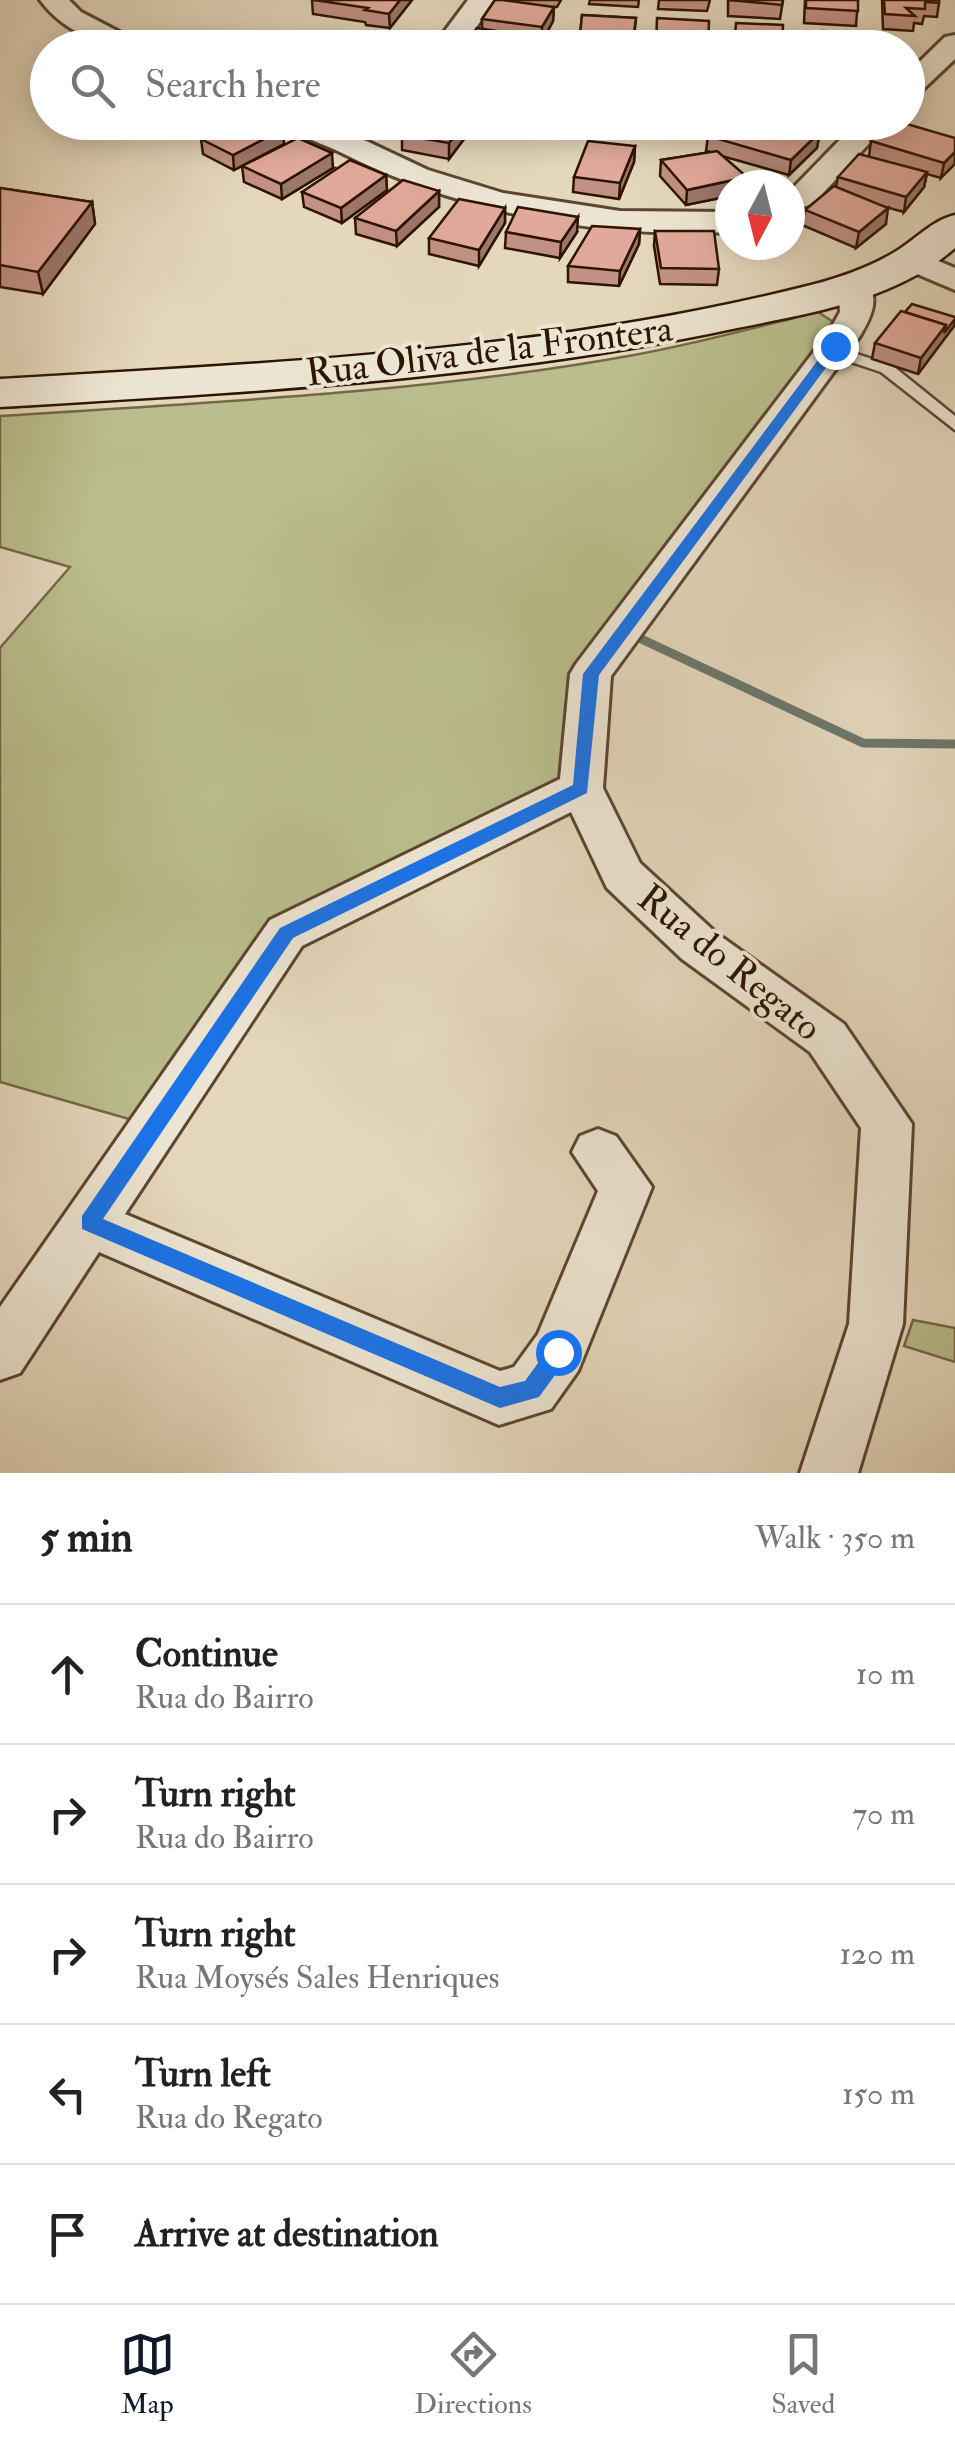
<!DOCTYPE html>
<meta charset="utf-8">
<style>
:root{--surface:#fff;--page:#f6f6f6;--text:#222;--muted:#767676;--line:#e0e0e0;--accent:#111827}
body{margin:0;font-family:"IM FELL Double Pica",serif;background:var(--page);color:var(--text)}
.compass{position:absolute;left:715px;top:170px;width:90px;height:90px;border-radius:50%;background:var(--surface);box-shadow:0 5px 25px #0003;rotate:187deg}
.stop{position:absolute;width:30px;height:30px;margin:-22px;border:8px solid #1a73e8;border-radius:50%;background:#fff}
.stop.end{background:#1a73e8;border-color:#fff;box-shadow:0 2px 10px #0008}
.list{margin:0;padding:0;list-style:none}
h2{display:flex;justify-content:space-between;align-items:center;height:130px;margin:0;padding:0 40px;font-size:42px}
h2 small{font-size:32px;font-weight:400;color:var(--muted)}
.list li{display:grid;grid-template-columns:65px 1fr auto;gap:30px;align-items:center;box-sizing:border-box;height:140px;padding:0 40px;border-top:2px solid var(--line)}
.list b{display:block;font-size:38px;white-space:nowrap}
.list p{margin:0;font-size:32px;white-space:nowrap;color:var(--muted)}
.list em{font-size:32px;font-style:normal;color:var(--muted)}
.icon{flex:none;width:55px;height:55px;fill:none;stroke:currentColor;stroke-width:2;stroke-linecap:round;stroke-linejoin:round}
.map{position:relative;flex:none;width:955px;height:1473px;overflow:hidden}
.search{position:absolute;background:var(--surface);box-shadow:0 5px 25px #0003;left:30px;right:30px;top:30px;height:110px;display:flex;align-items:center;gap:25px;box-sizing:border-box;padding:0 35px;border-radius:55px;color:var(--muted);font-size:38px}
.sheet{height:830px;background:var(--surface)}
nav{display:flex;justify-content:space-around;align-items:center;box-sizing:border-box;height:140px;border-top:2px solid var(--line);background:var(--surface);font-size:28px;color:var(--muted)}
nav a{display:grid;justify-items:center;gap:5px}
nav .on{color:var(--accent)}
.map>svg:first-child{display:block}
.green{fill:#babd8d;stroke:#746947;stroke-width:2.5}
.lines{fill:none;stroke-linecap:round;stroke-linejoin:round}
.stream{stroke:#6c776c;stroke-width:9}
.lane-casing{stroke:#5c4630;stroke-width:5}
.street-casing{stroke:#5c4630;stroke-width:6}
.secondary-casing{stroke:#2e1501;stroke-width:5}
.lane{fill:#ede5d3;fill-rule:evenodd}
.street{fill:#ede5d3;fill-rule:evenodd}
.secondary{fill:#ede5d3;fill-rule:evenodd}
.wall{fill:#c19185;stroke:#2e1501;stroke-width:2.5}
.shaded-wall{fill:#9d766c;stroke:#2e1501;stroke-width:2.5}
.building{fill:#e0a99b;stroke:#2e1501;stroke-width:2.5}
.route{fill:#1a73e8}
.labels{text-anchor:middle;stroke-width:8;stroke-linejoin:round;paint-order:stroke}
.street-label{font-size:38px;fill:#2e1501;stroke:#ede5d3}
</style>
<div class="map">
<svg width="955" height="1473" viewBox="0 0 955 1473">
<rect width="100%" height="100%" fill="#e4d7bc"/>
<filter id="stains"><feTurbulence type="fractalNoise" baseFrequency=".002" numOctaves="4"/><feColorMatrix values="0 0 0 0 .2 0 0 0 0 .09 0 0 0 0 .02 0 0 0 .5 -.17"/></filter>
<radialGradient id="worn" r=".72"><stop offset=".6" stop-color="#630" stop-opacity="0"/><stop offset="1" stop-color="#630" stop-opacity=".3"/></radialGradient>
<g class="green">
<path d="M818,312L838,325L574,677L567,782L276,925L136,1121L0,1082V648L70,567L0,547V416C211,402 425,393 634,355C696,344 757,327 818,312Z"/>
<polygon points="913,1320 955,1328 955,1362 904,1346"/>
</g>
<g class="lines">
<polyline class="stream" points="637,637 863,743 955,744"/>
<defs>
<polygon id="lane" points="835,341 851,352 893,366 955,416 955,430 881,372 839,358 827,346"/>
<g id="street">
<path d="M40,0H69L81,12L150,48C107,48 67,36 40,0Z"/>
<polygon points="468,0 496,0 461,48 432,48"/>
<polygon points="955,35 955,59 918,94 908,97 908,73 945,37"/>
<path d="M286,122H326L428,170L503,193L620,211L730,212V232C595,238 461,213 340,152C324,144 297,137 286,122Z"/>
<polygon points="857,122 889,122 813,204 790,211 790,191"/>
<polygon points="915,251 955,268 955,290 903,268 899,261"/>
<path d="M855,277L867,280C880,300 871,317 860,336L611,676L603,788L640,863L716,933L844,1024L912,1124L903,1324L858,1473H800L849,1324L861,1128L810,1052L682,959L607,888L571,812L302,946L125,1214L500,1371L514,1367L538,1334L598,1191L572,1152L580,1136L598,1129L616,1136L652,1187L578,1371L551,1409L499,1425L99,1252L20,1373L0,1380V1307L270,920L560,779L570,674L576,664L828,333L840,312L838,287L843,280Z"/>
</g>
<path id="secondary" d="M955,215V248C896,300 811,313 737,328C494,380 247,392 0,407V379C268,363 537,353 799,288C833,280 868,269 898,250C917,238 933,220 955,215Z"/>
</defs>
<use href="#lane" class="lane-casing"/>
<use href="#street" class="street-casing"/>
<use href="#secondary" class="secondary-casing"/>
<use href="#lane" class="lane"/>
<use href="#street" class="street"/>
<use href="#secondary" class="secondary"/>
</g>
<g class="wall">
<polygon points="312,0 412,0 390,28 366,25 365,22 313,14"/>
<polygon points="495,0 561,0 557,7 554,7 553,21 542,42 530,40 530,48 482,29 482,19"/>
<polygon points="590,0 639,0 638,7 589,4"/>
<polygon points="659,0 710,0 707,11 658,9"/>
<polygon points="728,0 783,0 780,19 728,16"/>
<polygon points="805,0 858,0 856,26 804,23"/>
<polygon points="882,0 939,0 939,3 937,17 924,16 922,24 914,23 913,31 883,29"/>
<polygon points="582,15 636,18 633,48 579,48"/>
<polygon points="411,122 467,122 467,135 449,159 402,150 402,135"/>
<polygon points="724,122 836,122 821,137 819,137 817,148 789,175 722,156 730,185 730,196 686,205 660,176 661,160 711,152 706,151 708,136"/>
<polygon points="283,129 284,144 234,170 203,154 201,139"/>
<polygon points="955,138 941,178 927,174 924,187 904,212 882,206 886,224 856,248 802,225 805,210 836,187 838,177 869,156 871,141"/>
<polygon points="635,146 634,162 619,199 573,192 574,177"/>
<polygon points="242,166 333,168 282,199 244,182"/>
<polygon points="386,175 387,190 342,223 304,207 302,192"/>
<polygon points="0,188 92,202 95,224 43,294 0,287"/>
<polygon points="439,191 439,207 397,246 356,234 355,218"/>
<polygon points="505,208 505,223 479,266 429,254 429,238"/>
<polygon points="640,229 639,244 619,286 568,282 568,266"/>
<polygon points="655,231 719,269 717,285 660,284 654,246"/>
<polygon points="506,232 577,232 560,258 505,248"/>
<polygon points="954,326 918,374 872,359 875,343"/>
</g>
<g class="shaded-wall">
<polygon points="400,0 412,0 390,28 389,14"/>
<polygon points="554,7 553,21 542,42 542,27"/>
<polygon points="530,36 530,48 522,48"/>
<polygon points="465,122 467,122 467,135 449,159 449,143"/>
<polygon points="823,122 836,122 821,137"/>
<polygon points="283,129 284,144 234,170 233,155"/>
<polygon points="820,132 817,148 789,175 791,160"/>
<polygon points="635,146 634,162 619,199 620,183"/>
<polygon points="955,152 955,164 941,178 944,163"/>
<polygon points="332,153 333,168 282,199 281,184"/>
<polygon points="927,172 924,187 904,212 906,197"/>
<polygon points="386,175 387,190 342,223 341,208"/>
<polygon points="747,177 746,185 730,185 730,196 686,205 687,190"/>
<polygon points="439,191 439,207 397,246 396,231"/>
<polygon points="92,202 95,224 43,294 38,272"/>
<polygon points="505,208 505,223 479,266 479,250"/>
<polygon points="888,208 886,224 856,248 859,232"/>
<polygon points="578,217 577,232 560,258 561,242"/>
<polygon points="640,229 639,244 619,286 620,271"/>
<polygon points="955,319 954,326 918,374 921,358 946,325"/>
</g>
<g class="building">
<polygon points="314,0 400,0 389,14 365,10 368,8"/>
<polygon points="495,0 502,0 554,7 542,27 482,19"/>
<polygon points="729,0 783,0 782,5"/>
<polygon points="806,0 858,0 858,11 806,8"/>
<polygon points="884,0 939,0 939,3 925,2 925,9 906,8 915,16 885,14"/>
<polygon points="582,15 636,18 632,47 579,43"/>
<polygon points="657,18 709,21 708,48 656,48"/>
<polygon points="736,23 783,25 782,48 734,48"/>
<polygon points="477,28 530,36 522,48 461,48"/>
<polygon points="822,31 876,33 877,48 822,48"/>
<polygon points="233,122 269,122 283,129 233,155 201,139"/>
<polygon points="411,122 465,122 449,143 402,135"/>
<polygon points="724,122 781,122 820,132 791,160 708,136"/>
<polygon points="885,122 900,122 955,138 955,152 944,163 871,141"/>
<polygon points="298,138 332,153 281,184 242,166"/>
<polygon points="588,141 635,146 620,183 574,177"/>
<polygon points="717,151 747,177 687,190 661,160"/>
<polygon points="859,154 927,172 906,197 838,177"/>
<polygon points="350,160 386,175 341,208 302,192"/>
<polygon points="403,180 439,191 396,231 355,218"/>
<polygon points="834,186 888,208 859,232 805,210"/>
<polygon points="0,188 92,202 38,272 0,265"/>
<polygon points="459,199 505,208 479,250 429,238"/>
<polygon points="518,207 578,217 561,242 506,232"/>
<polygon points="592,226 640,229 620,271 568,266"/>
<polygon points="655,231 714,231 719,269 661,268"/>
<polygon points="912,304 955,317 955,319 944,333 946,325 905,312"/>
<polygon points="901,311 946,325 921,358 875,343"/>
</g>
<polygon class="route" points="830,344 842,346 599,675 587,793 293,938 103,1219 500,1387 525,1381 551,1345 566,1345 566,1360 539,1397 500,1408 82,1229 82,1216 280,928 573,785 583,674"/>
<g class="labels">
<g class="street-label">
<text transform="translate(489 350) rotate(-7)" y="13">Rua Oliva de la Frontera</text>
<text transform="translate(730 962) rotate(39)" y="13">Rua do Regato</text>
</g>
</g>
<rect width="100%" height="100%" filter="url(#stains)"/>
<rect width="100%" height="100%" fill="url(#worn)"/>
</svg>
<svg class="compass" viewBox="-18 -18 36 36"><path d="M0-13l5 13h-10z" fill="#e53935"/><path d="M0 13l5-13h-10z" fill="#767676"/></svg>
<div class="stop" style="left:558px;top:1352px"></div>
<div class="stop end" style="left:835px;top:346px"></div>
<div class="search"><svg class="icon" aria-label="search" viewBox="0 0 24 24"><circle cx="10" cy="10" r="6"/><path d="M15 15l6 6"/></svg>Search here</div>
</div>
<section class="sheet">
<h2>5 min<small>Walk · 350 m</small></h2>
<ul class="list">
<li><svg class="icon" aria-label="ahead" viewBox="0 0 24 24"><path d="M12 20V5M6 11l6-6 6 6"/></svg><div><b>Continue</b><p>Rua do Bairro</p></div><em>10 m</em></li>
<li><svg class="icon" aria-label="right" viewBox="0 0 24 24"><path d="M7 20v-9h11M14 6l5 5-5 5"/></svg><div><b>Turn right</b><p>Rua do Bairro</p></div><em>70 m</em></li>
<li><svg class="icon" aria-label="right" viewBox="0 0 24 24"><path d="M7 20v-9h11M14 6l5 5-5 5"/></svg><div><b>Turn right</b><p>Rua Moysés Sales Henriques</p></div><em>120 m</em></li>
<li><svg class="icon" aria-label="left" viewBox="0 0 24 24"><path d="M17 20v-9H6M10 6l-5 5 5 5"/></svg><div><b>Turn left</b><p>Rua do Regato</p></div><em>150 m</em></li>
<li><svg class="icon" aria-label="arrive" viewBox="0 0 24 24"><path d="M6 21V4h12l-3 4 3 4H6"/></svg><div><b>Arrive at destination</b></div></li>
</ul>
</section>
<nav>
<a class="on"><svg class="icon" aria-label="map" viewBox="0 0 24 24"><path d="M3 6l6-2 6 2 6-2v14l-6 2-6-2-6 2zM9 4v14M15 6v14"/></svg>Map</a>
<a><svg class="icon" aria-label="directions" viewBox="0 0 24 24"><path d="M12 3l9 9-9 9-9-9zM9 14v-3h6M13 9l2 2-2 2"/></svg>Directions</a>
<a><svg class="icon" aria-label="saved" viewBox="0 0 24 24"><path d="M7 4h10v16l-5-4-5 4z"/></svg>Saved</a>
</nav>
